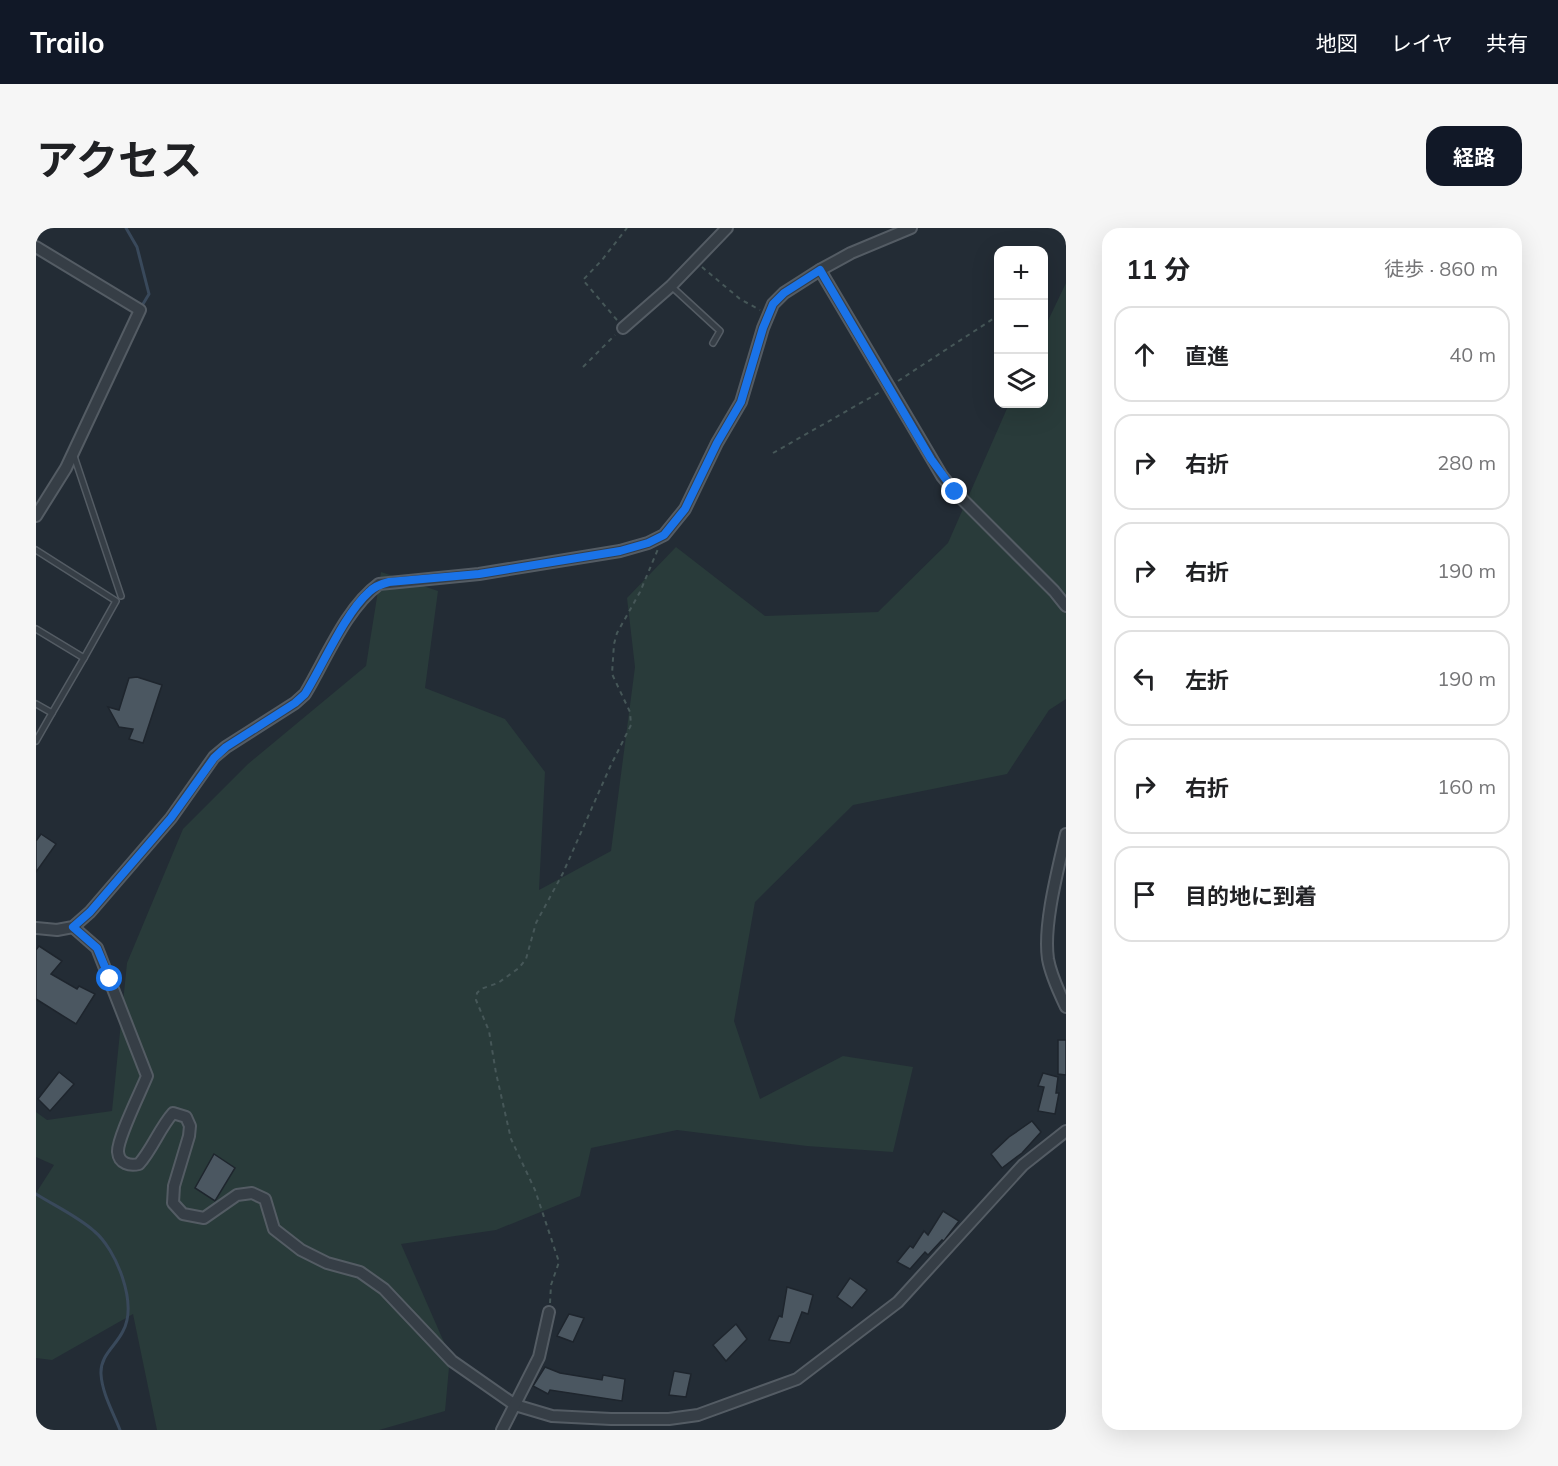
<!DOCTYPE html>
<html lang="ja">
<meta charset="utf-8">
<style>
:root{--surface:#fff;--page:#f6f6f6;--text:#202124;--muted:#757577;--line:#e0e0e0;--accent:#111827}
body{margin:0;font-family:Mulish,"Noto Sans JP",sans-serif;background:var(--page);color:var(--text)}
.controls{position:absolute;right:18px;top:18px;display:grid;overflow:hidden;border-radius:12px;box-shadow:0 6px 24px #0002}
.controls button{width:54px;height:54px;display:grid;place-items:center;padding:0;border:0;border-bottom:2px solid var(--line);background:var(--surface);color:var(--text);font:30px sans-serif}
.stop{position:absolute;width:18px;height:18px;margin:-14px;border:4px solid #1a73e8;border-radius:50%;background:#fff}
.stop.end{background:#1a73e8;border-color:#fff;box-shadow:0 2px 6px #0008}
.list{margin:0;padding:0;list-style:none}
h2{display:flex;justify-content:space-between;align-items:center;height:78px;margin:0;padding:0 24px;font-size:26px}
h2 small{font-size:20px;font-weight:400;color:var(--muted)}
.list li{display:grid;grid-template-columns:39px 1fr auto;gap:18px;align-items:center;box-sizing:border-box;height:96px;margin:0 12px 12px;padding:0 12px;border:2px solid var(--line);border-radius:18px}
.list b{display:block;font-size:22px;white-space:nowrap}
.list em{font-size:20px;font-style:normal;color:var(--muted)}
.icon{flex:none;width:33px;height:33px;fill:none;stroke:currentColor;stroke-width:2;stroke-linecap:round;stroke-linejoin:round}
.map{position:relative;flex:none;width:1030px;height:1202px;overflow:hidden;border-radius:18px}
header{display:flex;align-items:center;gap:36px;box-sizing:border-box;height:84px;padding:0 30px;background:var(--accent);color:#fff}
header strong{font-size:28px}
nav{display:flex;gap:33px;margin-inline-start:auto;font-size:21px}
.intro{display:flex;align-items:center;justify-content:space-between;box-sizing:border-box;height:144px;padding:0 36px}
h1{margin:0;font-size:42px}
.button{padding:15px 27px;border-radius:18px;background:var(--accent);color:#fff;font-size:21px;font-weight:700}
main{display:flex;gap:36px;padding:0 36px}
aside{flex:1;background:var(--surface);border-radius:18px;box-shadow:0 6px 24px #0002}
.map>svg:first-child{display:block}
.green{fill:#293b3a}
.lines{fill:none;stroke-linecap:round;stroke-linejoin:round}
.stream{stroke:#39495b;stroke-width:3}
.building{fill:#4b5761;stroke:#1e252d;stroke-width:1.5}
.lane-casing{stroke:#545c64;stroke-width:8}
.street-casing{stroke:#545c64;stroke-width:14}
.path{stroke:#465758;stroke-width:2;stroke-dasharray:4.5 4.5;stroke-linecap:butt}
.lane{stroke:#363e46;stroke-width:5}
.street{stroke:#363e46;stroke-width:10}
.route{stroke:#1a73e8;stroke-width:8}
</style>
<header>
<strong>Trailo</strong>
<nav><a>地図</a><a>レイヤ</a><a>共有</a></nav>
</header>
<div class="intro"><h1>アクセス</h1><a class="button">経路</a></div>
<main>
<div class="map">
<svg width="1030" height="1202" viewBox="0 0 1030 1202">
<rect width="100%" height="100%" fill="#232c35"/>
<polygon class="green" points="1030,55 1030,471 1013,482 971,546 817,577 719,674 698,793 724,871 807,828 877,839 857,924 771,918 641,902 555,920 544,968 460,1002 365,1016 414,1128 409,1183 343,1202 121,1202 97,1086 16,1132 0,1130 0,965 18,937 0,929 0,884 11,892 76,883 91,735 147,601 212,536 330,438 345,344 402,363 389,460 469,491 509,544 503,662 575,623 599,439 591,370 640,319 729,388 842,384 912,315 973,176 1008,176 1008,101"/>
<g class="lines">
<g class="stream">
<polyline points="90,0 101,19 113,66 107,76"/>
<path d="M0,966C19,978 41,988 58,1003C80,1021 102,1075 87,1103C80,1118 64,1127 65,1146C66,1165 77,1184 84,1202"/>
</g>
</g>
<g class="building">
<polygon points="101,449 126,457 107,515 93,511 97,501 83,499 72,479 83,482 93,450"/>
<polygon points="5,606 20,616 0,644 0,613"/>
<polygon points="3,718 26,733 15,746 41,761 43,758 59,766 40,796 0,771 0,722"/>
<polygon points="1022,812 1030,812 1030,847 1022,846"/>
<polygon points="23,844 38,856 14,883 2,871"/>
<polygon points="1007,845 1022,849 1020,865 1023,865 1019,886 1002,883 1008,859 1002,858"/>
<polygon points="996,893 1005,904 986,925 966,940 955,926 973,909"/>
<polygon points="178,926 199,940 179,973 159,960"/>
<polygon points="907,983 923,993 910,1010 908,1013 906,1012 892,1027 889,1024 874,1041 861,1034 874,1018 877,1020 888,1003 892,1007"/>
<polygon points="814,1050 831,1062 816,1080 801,1069"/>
<polygon points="751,1059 777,1067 772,1086 766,1084 754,1115 733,1112 743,1088 746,1089"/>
<polygon points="533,1086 548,1090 537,1114 521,1108"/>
<polygon points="700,1096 711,1111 690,1133 677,1117"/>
<polygon points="509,1139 524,1145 566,1152 567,1147 589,1151 586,1173 514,1162 512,1166 497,1158"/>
<polygon points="638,1143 655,1146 650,1169 633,1167"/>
</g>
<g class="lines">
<defs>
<g id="lane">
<polyline points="635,58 684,103 677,115"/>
<polyline points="38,228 85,368"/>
<polyline points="0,322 80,373 48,430"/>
<polyline points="0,401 48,430 16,485"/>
<polyline points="0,476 16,485 0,513"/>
</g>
<g id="street">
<polyline points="0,19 104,82 30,240 0,288"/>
<polyline points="784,42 906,248 919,264 1018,363 1030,378"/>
<polyline points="587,100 635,58 691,0"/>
<path d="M1030,606C1022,641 1007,697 1012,731C1015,748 1023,764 1030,779"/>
<path d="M37,699L61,720L111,848C105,863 81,911 82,924C83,936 94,938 103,936C117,920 123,901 137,885L150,889L154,898L153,908L138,958L137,975L147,986L168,990L201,967L216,965L229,971L238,1001L265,1022L291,1035L324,1044L348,1061L416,1133L479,1177L516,1188L575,1191H633L662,1187L761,1151L862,1074L987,937L1030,903"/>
<path d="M0,700L21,702L37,699L54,684L135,590L178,529L190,519L259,475L269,466C290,431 310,380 343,356L443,346L584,323L612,315L628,307L649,281L681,215L705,174L727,100L737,76L748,65L784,42L815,25L875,0"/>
<polyline points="466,1202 503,1129 513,1084"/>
</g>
</defs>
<use href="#lane" class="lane-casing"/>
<use href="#street" class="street-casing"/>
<g class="path">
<polyline points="666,39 704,71 724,82"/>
<polyline points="581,92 547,52 566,32 591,0"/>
<polyline points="547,139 579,107"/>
<polyline points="862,153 963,87"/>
<polyline points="737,225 844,164"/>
<polyline points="514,1075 515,1057 523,1034 499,962 475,911 460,845 453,803 440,772 441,765 445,761 462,755 483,740 490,731 500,695 527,645 574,539 595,497 594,484 576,446 578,416 581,405 604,364 622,321"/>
</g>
<use href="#lane" class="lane"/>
<use href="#street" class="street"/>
</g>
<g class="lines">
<path class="route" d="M74,751L61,720L37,699L54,684L135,590L178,530L190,519L259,475L269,466C287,437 309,385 333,364C339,358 345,356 353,354L443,346L584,323L612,315L628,307L649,281L681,215L705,174L727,100L737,76L748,65L784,42L895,231L919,264"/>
</g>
</svg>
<div class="controls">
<button>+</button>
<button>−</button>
<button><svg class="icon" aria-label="layers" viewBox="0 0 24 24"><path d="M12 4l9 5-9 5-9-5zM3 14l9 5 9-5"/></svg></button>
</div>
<div class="stop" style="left:74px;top:751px"></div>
<div class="stop end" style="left:919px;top:264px"></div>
</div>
<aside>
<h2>11 分<small>徒歩 · 860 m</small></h2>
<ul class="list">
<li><svg class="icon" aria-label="ahead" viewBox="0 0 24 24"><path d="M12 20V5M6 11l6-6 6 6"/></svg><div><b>直進</b></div><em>40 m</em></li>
<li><svg class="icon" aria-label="right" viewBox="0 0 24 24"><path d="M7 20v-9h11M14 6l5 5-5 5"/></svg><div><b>右折</b></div><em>280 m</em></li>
<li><svg class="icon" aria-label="right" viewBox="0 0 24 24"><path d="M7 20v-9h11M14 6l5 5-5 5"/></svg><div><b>右折</b></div><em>190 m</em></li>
<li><svg class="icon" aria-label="left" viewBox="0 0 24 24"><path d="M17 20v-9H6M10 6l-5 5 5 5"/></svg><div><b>左折</b></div><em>190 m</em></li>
<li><svg class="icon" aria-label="right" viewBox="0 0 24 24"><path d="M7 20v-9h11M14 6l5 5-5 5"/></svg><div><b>右折</b></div><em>160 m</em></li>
<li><svg class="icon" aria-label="arrive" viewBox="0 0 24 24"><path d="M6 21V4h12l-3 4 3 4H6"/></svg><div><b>目的地に到着</b></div></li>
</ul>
</aside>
</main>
